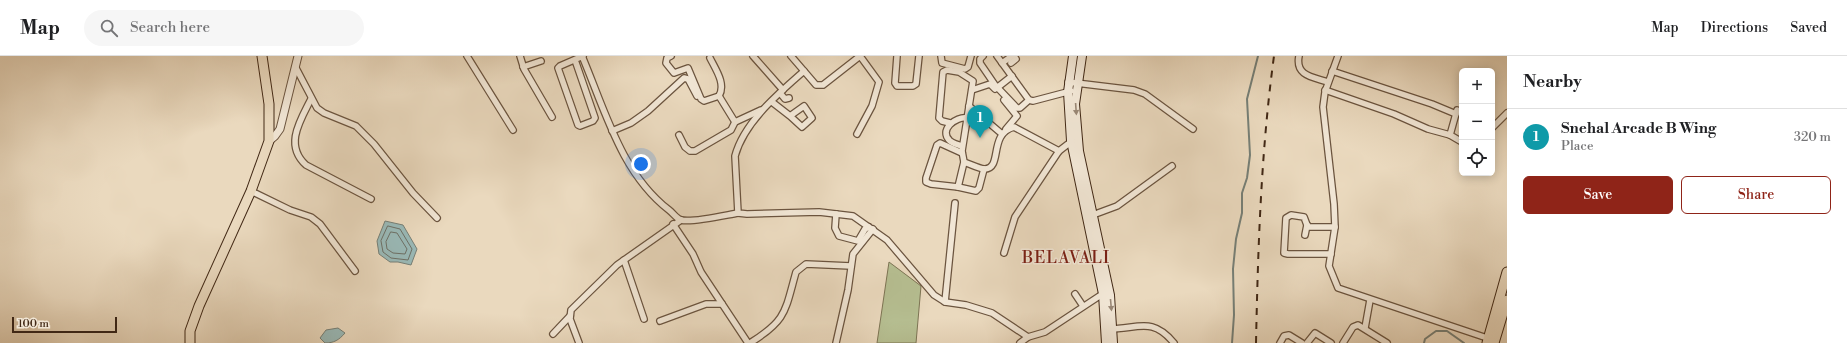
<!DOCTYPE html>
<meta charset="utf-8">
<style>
:root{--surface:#fff;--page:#f6f6f6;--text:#202124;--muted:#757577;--line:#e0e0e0;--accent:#8f2418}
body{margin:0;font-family:"Libre Bodoni",serif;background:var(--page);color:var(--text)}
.controls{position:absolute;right:12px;top:12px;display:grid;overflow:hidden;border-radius:6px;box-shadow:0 2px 10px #0003}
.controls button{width:36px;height:36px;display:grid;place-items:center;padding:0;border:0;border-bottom:1px solid var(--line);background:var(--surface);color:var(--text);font:20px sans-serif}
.scale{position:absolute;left:12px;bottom:10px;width:105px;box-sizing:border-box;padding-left:4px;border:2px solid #412815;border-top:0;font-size:11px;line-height:14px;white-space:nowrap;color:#412815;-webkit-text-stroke:3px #f1e6d5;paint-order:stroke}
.you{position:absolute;left:641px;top:108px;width:14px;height:14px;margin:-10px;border:3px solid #fff;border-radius:50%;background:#1a73e8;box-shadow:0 0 0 6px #1a73e833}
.badge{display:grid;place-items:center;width:26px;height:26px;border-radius:50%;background:var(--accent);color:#fff;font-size:13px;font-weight:700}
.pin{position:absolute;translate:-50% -33px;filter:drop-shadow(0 1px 2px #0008)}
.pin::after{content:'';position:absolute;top:21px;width:14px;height:12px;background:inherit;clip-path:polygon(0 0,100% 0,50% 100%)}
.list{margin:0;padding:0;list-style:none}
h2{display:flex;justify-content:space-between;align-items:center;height:52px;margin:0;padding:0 16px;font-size:17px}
h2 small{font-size:13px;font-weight:400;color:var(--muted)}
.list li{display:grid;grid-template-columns:26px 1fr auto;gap:12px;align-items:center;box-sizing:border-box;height:56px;padding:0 16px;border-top:1px solid var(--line)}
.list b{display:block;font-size:15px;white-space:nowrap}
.list p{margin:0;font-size:13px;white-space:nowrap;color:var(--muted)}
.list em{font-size:13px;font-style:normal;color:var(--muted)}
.actions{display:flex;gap:8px;padding:12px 16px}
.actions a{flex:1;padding:9px 0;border:1px solid var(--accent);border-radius:6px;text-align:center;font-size:14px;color:var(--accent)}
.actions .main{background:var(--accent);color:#fff}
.icon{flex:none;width:22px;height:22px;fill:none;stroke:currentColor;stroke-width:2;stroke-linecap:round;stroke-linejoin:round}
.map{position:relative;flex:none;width:1507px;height:287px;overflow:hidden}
header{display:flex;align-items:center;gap:24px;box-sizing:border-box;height:56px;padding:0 20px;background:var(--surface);border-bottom:1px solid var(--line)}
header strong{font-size:19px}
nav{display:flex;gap:22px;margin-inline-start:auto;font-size:14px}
.search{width:280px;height:36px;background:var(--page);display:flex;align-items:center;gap:10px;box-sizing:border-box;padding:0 14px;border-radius:22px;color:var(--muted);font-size:15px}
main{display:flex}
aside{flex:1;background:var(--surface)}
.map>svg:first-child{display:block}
.green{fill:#b6bf92;stroke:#7c7454}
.water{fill:#99b9b7;stroke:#767f76}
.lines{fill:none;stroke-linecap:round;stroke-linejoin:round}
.shore{stroke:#6d7066;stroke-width:1}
.stream{stroke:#767f76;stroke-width:2}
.minor-casing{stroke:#6b543f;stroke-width:8}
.tertiary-casing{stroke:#6b543f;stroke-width:9}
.secondary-casing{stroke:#412815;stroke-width:10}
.primary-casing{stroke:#412815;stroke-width:11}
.minor{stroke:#f1e6d5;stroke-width:5.5}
.tertiary{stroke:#f1e6d5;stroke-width:7}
.secondary{stroke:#f1e6d5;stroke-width:8}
.primary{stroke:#ead9be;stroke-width:9}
.rail{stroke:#412815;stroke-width:2;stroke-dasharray:7 7;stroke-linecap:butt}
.oneway{fill:#998775}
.labels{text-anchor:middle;stroke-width:3;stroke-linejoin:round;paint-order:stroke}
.quarter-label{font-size:16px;letter-spacing:1px;fill:#7a1f14;stroke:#f1e6d5}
</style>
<header>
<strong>Map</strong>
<div class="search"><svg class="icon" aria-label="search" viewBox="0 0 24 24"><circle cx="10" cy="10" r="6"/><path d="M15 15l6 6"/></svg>Search here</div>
<nav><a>Map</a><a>Directions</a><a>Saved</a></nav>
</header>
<main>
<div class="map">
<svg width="1507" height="287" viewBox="0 0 1507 287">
<rect width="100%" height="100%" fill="#ead9be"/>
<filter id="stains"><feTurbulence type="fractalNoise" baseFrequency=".005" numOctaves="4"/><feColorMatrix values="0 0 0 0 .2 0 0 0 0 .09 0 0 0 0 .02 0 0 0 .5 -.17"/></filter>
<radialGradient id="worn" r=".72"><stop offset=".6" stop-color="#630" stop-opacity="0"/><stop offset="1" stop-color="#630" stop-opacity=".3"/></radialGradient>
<polygon class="green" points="889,206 921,230 916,287 877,287"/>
<g class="water">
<polygon points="385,165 403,169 417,193 411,209 398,206 390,206 379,198 377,185"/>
<path d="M338,272L345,277C339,284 334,287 325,287L320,282L326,274Z"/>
</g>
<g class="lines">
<g class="shore">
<polygon points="388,170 400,173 412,193 408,204 391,202 383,196 381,185"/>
<polygon points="391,176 397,177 407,193 405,198 393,197 387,193 386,186"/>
</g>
<g class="stream">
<polyline points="1232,287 1234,259 1233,213 1236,183 1242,157 1242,137 1247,122 1250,99 1247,43 1258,0"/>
<polyline points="1424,287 1425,283 1436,275 1447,275 1464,287"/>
</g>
<defs>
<g id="minor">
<polyline points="467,0 513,74"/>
<polyline points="520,0 524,13 552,61"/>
<path d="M582,0C605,54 621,117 669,154C673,157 677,163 681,164C692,167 726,159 738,157"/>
<polyline points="671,0 667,2 666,7 674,17 688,12 701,43 704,45 719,40 735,66"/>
<polyline points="753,0 783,34"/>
<polyline points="791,0 804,15"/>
<polyline points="897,0 895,27 897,30 913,30 916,28 919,0"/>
<polyline points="941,0 942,7 965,13 968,11 971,0"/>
<polyline points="983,0 980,3 980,7 995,29 1017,52 1020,52 1029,44"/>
<polyline points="997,0 1029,44 1033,45 1071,35"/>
<path d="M1299,0C1295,20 1313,21 1328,26"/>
<polyline points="1338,0 1325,36 1323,51 1334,148 1335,171 1329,210 1338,232 1490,283"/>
<path d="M710,2C716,14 726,28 719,40"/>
<polyline points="575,4 595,62 593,65 580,70 578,69 558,12 560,10 583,0"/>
<polyline points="1002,7 1012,0"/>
<polyline points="1011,7 1016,3 1014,0"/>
<polyline points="523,11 541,5"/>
<polyline points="296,12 317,52 324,57 356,70 374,88 413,137 437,162"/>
<polyline points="1332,15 1432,48 1456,58"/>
<polyline points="1068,26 1134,34 1145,38 1193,73"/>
<polyline points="998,31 1012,20"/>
<polyline points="972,34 990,28 995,33"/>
<polyline points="1325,34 1394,58 1428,73 1450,79"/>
<polyline points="780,37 785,43 789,42"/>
<path d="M311,43C300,65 284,89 306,109L371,143"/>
<polyline points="1004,44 1017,60 1006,73"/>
<polyline points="772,46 790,60 804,50 812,62 802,71 790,60"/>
<polyline points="969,50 1002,78"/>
<polyline points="1457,54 1450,79 1462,86"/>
<path d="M950,67L942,65L939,62L943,16L947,14L959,16L973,25L962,95L964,106C970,108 979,113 985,113C1003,112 988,78 1014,71L1059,95"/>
<polyline points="1492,72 1507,57"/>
<polyline points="612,75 631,67 648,55 684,22 688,23 697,40"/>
<path d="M857,78L872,50L879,26L860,0L823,29H816L804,15C779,37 744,66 735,100L738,157L747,158L819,156L853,160L887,184L934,239L945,246L966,249L992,257L1028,281L1045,276L1104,237"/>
<polyline points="679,79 685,91 690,95 695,95 731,74 735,66 761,54"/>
<path d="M962,90C958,89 954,88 950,85C938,74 956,60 967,62"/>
<polyline points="962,97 940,87 937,89 926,122 926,126 931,128 958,131 964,106"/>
<polyline points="958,131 976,135 979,132 984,113"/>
<polyline points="251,135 290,154 311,161 320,168 355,215"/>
<polyline points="836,158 835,172 839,180 858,185 865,173 869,171"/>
<polyline points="1090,160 1117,150 1172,110"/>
<polyline points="673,168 693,198 701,216 748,287"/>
<polyline points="1305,179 1307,169"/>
<polyline points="1004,197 1015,161 1059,95 1072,85"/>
<polyline points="1331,198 1288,198 1284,197 1286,162 1291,159 1304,161 1307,169 1309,171 1335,171"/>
<polyline points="624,204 644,263"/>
<polyline points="1075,238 1083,250"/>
<polyline points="945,246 955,147"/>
<polyline points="660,265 706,248 722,248"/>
<polyline points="1365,272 1370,244"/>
<path d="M1109,273C1138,273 1152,260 1174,287"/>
<polyline points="553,278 570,260"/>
<polyline points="579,287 570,263 571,254 617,209 681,164"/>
<path d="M750,287C787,264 785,255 796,216L806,208L851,210"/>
<polyline points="836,287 848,234 853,198 873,173"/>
<polyline points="1020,287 1028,281"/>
<polyline points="1280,287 1284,280 1289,279 1302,287"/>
<polyline points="1307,287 1315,277 1331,287"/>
<polyline points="1343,287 1353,271 1358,269 1387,287"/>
</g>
<polyline id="tertiary" points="269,85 275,80 280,73 298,0"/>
<g id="secondary">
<polyline points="1073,0 1068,36 1071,85 1103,238 1106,287"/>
<polyline points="1082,0 1075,48 1079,95 1110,239 1113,287"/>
</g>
<g id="primary">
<polyline points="190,287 190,275 199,250 251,135 269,85 269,48 262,0"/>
<polyline points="1487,287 1507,216"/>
<polyline points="1494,287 1507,244"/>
</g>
</defs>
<use href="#minor" class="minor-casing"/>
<use href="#tertiary" class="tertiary-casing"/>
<use href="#secondary" class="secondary-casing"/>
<use href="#primary" class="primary-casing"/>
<use href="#minor" class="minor"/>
<use href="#tertiary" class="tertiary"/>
<use href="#secondary" class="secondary"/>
<use href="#primary" class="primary"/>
<path class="rail" d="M1256,287C1258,191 1261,95 1274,0"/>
</g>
<defs><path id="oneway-solid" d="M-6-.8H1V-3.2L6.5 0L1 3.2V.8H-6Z"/></defs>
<g class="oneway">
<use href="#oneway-solid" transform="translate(1076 53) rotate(86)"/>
<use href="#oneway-solid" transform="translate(1111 249) rotate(85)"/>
</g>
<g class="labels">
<g class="quarter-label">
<text x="1066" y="207">BELAVALI</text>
</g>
</g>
<rect width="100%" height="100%" filter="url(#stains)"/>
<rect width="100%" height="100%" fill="url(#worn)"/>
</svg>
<div class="controls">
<button>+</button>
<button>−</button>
<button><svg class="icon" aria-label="locate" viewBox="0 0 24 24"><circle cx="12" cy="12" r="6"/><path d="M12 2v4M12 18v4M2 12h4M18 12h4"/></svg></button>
</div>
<div class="scale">100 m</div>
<div class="you"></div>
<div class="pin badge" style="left:980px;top:82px;background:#0f9aa8">1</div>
</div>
<aside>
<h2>Nearby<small></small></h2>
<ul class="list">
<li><span class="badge" style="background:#0f9aa8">1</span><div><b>Snehal Arcade B Wing</b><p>Place</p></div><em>320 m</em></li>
</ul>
<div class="actions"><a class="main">Save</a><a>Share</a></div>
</aside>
</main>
